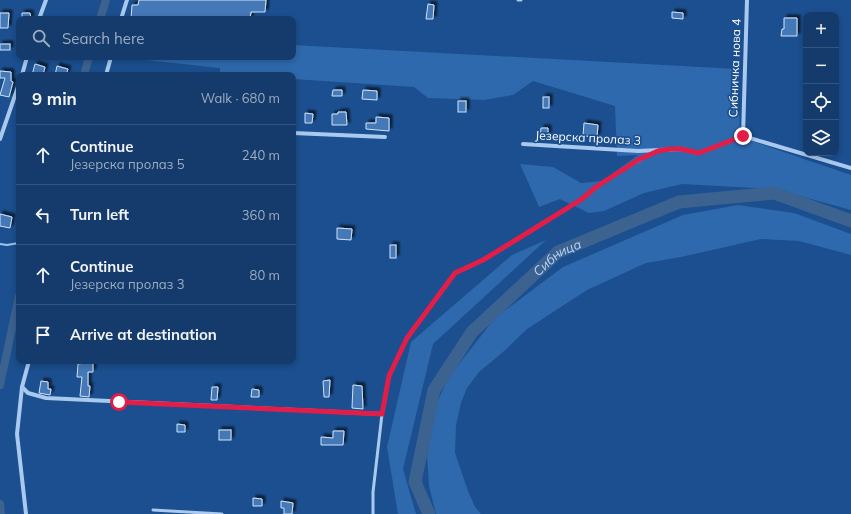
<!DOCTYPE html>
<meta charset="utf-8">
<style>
:root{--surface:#143b6b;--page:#214673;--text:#f1f3f6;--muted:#9dadc1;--line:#33557e}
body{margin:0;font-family:Mulish,sans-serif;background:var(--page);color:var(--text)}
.controls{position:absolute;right:12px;top:12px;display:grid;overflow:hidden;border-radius:8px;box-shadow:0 2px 6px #0003}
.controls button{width:36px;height:36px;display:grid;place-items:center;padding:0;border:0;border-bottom:1px solid var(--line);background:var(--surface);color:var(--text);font:20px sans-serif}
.stop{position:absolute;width:12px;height:12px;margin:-9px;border:3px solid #e11d48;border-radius:50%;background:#fff}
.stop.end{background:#e11d48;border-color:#fff;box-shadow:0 1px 4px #0008}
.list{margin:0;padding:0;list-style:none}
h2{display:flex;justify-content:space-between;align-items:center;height:52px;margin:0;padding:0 16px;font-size:17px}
h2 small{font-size:13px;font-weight:400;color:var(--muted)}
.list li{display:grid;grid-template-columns:26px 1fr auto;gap:12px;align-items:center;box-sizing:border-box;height:60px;padding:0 16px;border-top:1px solid var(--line)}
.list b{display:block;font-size:15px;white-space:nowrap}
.list p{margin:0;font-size:13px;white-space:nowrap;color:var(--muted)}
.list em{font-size:13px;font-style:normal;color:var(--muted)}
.icon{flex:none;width:22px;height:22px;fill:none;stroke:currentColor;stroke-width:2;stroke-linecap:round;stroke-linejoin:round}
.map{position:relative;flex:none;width:851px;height:514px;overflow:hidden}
.search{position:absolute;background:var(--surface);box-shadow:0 2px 6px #0003;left:16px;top:16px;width:280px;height:44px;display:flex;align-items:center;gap:10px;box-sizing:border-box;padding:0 14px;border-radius:8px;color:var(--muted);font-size:15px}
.panel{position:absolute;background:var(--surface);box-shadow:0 2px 6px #0003;left:16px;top:72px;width:280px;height:292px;border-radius:8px}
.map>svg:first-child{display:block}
.green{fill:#2e69ad}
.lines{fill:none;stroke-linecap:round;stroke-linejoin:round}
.stream{stroke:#9cc4f0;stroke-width:2}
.canal{stroke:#3c6290;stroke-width:8}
.river{stroke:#3c6290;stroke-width:13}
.building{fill:#4478b7;stroke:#cfe3fa;filter:url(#shadow)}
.service{stroke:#a9c9ee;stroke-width:3}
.minor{stroke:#a9c9ee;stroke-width:4}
.route{stroke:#e11d48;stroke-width:5}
.labels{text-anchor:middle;stroke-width:3.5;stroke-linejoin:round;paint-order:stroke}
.street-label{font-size:12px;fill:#fff;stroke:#1b4f8f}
.water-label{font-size:13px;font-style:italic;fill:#b5d3f5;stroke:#1b4f8f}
</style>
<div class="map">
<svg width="851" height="514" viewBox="0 0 851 514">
<defs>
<filter id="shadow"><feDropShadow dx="3" dy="-3" stdDeviation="1" flood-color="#0009"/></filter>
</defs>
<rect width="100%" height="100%" fill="#1b4f8f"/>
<g class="green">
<polygon points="293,45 737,69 740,130 749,140 851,175 851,210 775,189 682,184 644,193 604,211 589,213 560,199 539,207 520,164 553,167 581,183 602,181 638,155 617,156 615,106 533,81 513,95 484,100 428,98 414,87 293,79 293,75 220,75 220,68 118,57 293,57"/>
<polygon points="738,205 794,213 851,234 851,255 799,241 761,239 681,257 646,263 587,290 527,329 503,352 479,372 467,388 461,403 456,425 455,453 468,491 475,507 481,514 436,514 429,486 427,455 437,403 448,378 495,318 563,267 683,215"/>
<polygon points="546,240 433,344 403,469 416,514 398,514 387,447 411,342 512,255"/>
</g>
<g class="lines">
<polyline class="stream" points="0,244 7,245 19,243"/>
<g class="canal">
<polyline points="100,19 106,0"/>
<polyline points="84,75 89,57"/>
<polyline points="0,385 19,296"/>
<polyline points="0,504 1,514"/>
</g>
<path class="river" id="s1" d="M429,514L415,482L434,390L472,332L558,252L679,202L774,193L851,221"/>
</g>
<g class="building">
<polygon points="139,0 266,0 265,12 251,12 250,19 131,19 132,5 138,5"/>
<polygon points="428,4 434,5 433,19 426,19"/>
<polygon points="672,12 683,13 683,19 672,18"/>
<polygon points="0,13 9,13 8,28 0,28"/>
<polygon points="22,13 30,13 31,19 22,19"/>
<polygon points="784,18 797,18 797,36 781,36 782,29 784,29"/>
<rect x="0" y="44" width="10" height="6"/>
<polygon points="35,64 45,67 43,75 32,75"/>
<polygon points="57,66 68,69 66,75 55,75"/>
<polygon points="0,71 11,72 11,81 13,82 9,97 0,95 5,78 0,78"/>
<polygon points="333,90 342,90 342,96 332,96"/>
<polygon points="363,90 377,91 377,100 362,99"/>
<rect x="543" y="97" width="6" height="11"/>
<rect x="458" y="101" width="8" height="11"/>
<polygon points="338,112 346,112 347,125 332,125 332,114 338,114"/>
<polygon points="305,113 313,114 312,123 305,123"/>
<polygon points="376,117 389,118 389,131 366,129 366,123 376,123"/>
<polygon points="584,123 598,125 597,137 583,136"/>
<polygon points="541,128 548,128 548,138 540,138"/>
<polygon points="0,214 12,217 10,228 0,226"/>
<polygon points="337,228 352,229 351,240 337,239"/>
<rect x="390" y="245" width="6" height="13"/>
<polygon points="93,362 93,372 88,372 88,386 90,386 89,397 80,396 82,377 77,377 78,364"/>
<polygon points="330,380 329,397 324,397 323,381"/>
<polygon points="41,381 48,382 48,389 51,389 50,395 39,393"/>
<polygon points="353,385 362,386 363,409 352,408"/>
<polygon points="212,387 218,387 217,400 211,400"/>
<polygon points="252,389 259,390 259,397 251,397"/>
<polygon points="177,424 185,425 185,432 177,432"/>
<rect x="219" y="430" width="12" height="10"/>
<polygon points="333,431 344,431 343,445 321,445 321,437 333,438"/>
<polygon points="253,498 262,499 262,506 253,506"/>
<polygon points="281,501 293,503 292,514 284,514 284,508 281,508"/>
</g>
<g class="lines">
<g class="service">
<polyline points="518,0 521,0"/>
<polyline points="153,510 222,514"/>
<path d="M373,514V492L382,414L389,376L407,338L455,273L483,260L582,199C605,179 631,164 658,151"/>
</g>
<g class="minor">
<polyline points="39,19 46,0"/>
<polyline points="121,19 127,0"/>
<polyline points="22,75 27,57"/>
<polyline points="106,75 111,57"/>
<polyline points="293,133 385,137"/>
<polyline points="743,136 747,0"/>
<polyline points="743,136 851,168"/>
<polyline points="0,139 19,84"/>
<polyline points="523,144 638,151 681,149 699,153 743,136"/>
<polyline points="22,387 28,393 46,398 382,414"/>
<polyline points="26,514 17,434 22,387 29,361"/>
</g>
</g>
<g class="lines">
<polyline class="route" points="119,402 382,414 389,376 407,338 455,273 483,260 532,230 582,199 596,187 638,160 658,151 670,149 681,149 699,153 743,136"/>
</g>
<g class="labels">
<g class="street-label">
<text transform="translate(735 68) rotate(-88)" y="4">Сибничка нова 4</text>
<text transform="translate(588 138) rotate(3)" y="4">Језерска пролаз 3</text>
</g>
<g class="water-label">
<text dy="5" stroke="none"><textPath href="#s1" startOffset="312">Сибница</textPath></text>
</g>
</g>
</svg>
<div class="controls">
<button>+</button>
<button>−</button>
<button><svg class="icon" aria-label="locate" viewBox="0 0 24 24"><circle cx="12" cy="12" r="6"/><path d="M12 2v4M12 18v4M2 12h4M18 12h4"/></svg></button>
<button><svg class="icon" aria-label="layers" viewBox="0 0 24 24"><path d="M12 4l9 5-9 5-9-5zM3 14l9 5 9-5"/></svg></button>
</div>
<div class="stop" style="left:119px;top:402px"></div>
<div class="stop end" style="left:743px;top:136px"></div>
<div class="search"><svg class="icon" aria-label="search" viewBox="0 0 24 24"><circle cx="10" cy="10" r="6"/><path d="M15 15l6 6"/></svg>Search here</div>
<section class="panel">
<h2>9 min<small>Walk · 680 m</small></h2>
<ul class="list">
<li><svg class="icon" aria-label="ahead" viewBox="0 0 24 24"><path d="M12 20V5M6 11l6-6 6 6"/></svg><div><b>Continue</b><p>Језерска пролаз 5</p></div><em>240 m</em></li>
<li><svg class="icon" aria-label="left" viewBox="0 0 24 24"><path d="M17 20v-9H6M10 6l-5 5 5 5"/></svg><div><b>Turn left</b></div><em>360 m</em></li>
<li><svg class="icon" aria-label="ahead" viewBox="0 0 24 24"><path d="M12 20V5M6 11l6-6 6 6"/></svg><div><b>Continue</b><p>Језерска пролаз 3</p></div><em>80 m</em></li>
<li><svg class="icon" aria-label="arrive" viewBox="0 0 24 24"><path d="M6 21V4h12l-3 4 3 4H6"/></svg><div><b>Arrive at destination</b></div></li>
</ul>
</section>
</div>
